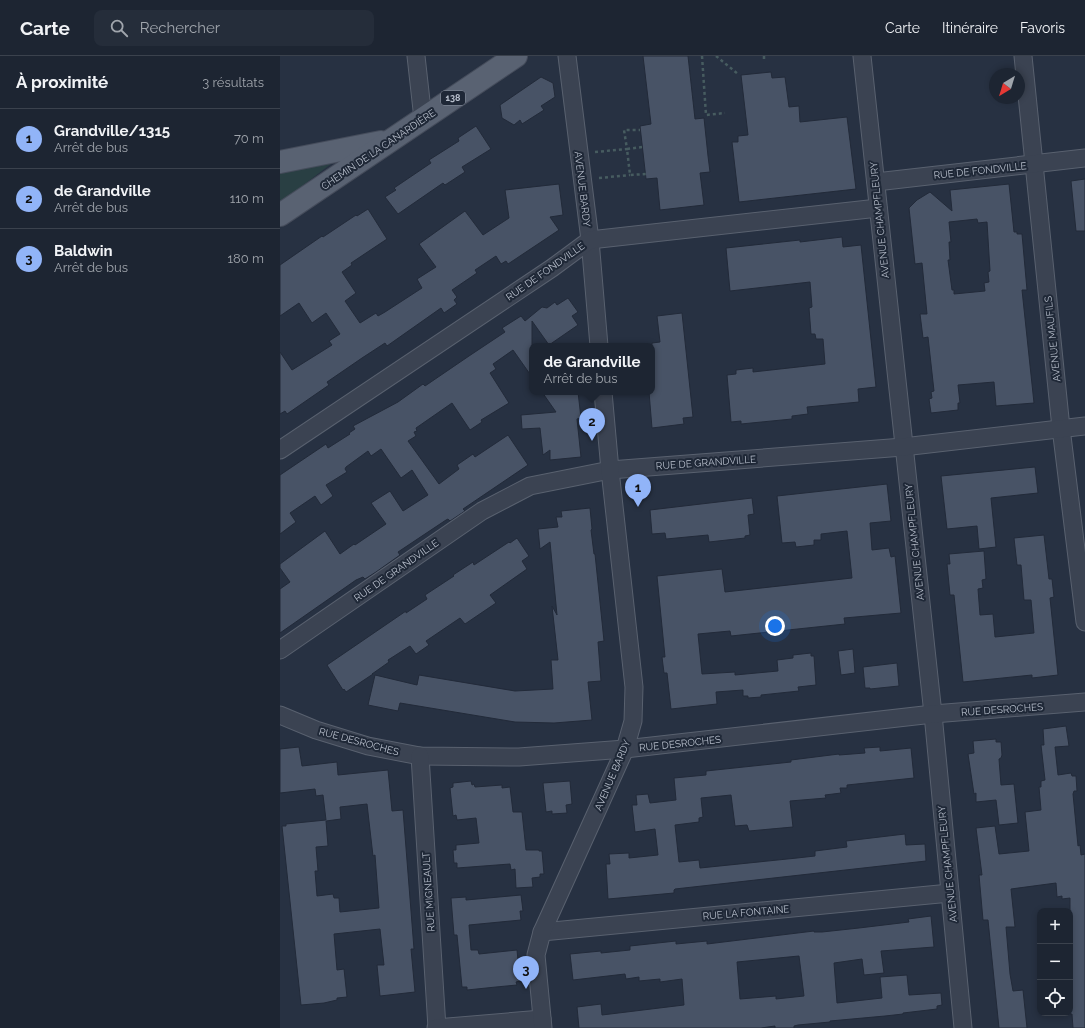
<!DOCTYPE html>
<html lang="fr">
<meta charset="utf-8">
<style>
:root{--surface:#1d2532;--page:#252d3a;--text:#f1f3f6;--muted:#a0a5ac;--line:#3b424d;--accent:#91b4f8}
body{margin:0;font-family:Raleway,sans-serif;background:var(--page);color:var(--text)}
.controls{position:absolute;right:12px;bottom:12px;display:grid;overflow:hidden;border-radius:8px;box-shadow:0 2px 6px #0003}
.controls button{width:36px;height:36px;display:grid;place-items:center;padding:0;border:0;border-bottom:1px solid var(--line);background:var(--surface);color:var(--text);font:20px sans-serif}
.compass{position:absolute;left:709px;top:12px;width:36px;height:36px;border-radius:50%;background:var(--surface);box-shadow:0 2px 6px #0003;rotate:218deg}
.you{position:absolute;left:495px;top:570px;width:14px;height:14px;margin:-10px;border:3px solid #fff;border-radius:50%;background:#1a73e8;box-shadow:0 0 0 6px #1a73e833}
.badge{display:grid;place-items:center;width:26px;height:26px;border-radius:50%;background:var(--accent);color:#111;font-size:13px;font-weight:700}
.pin{position:absolute;translate:-50% -33px;filter:drop-shadow(0 1px 2px #0008)}
.pin::after{content:'';position:absolute;top:21px;width:14px;height:12px;background:inherit;clip-path:polygon(0 0,100% 0,50% 100%)}
.popup{position:absolute;left:249px;top:287px;width:126px;height:52px;box-sizing:border-box;display:grid;place-content:center;border-radius:8px;background:var(--surface);filter:drop-shadow(0 1px 3px #0005);font-size:13px;white-space:nowrap;color:var(--muted)}
.popup b{font-size:15px;color:var(--text)}
.popup::after{content:'';position:absolute;left:50%;top:100%;margin-left:-8px;border:8px solid transparent;border-top-color:var(--surface)}
.list{margin:0;padding:0;list-style:none}
h2{display:flex;justify-content:space-between;align-items:center;height:52px;margin:0;padding:0 16px;font-size:17px}
h2 small{font-size:13px;font-weight:400;color:var(--muted)}
.list li{display:grid;grid-template-columns:26px 1fr auto;gap:12px;align-items:center;box-sizing:border-box;height:60px;padding:0 16px;border-top:1px solid var(--line)}
.list b{display:block;font-size:15px;white-space:nowrap}
.list p{margin:0;font-size:13px;white-space:nowrap;color:var(--muted)}
.list em{font-size:13px;font-style:normal;color:var(--muted)}
.icon{flex:none;width:22px;height:22px;fill:none;stroke:currentColor;stroke-width:2;stroke-linecap:round;stroke-linejoin:round}
.map{position:relative;flex:none;width:805px;height:972px;overflow:hidden}
header{display:flex;align-items:center;gap:24px;box-sizing:border-box;height:56px;padding:0 20px;background:var(--surface);border-bottom:1px solid var(--line)}
header strong{font-size:19px}
nav{display:flex;gap:22px;margin-inline-start:auto;font-size:14px}
.search{width:280px;height:36px;background:var(--page);display:flex;align-items:center;gap:10px;box-sizing:border-box;padding:0 14px;border-radius:8px;color:var(--muted);font-size:15px}
main{display:flex}
aside{flex:1;background:var(--surface)}
.map>svg:first-child{display:block}
.green{fill:#293f43}
.building{fill:#485366;stroke:#222a39;fill-rule:evenodd}
.lines{fill:none;stroke-linecap:round;stroke-linejoin:round}
.minor-casing{stroke:#59616f;stroke-width:19}
.primary-casing{stroke:#454c5b;stroke-width:24}
.path{stroke:#475c60;stroke-width:2.5;stroke-dasharray:3 3;stroke-linecap:butt}
.minor{stroke:#3b4352;stroke-width:17}
.primary{stroke:#596272;stroke-width:22}
.labels{text-anchor:middle;stroke-width:4;stroke-linejoin:round;paint-order:stroke}
.shield{fill:#1f2837;stroke:#8a929f;stroke-width:1}
.shield-label{font-size:9px;font-weight:bold;fill:#b8bfcc}
.street-label{font-size:10px;fill:#b8bfcc;stroke:#1f2837}
</style>
<header>
<strong>Carte</strong>
<div class="search"><svg class="icon" aria-label="search" viewBox="0 0 24 24"><circle cx="10" cy="10" r="6"/><path d="M15 15l6 6"/></svg>Rechercher</div>
<nav><a>Carte</a><a>Itinéraire</a><a>Favoris</a></nav>
</header>
<main>
<aside>
<h2>À proximité<small>3 résultats</small></h2>
<ul class="list">
<li><span class="badge">1</span><div><b>Grandville/1315</b><p>Arrêt de bus</p></div><em>70 m</em></li>
<li><span class="badge">2</span><div><b>de Grandville</b><p>Arrêt de bus</p></div><em>110 m</em></li>
<li><span class="badge">3</span><div><b>Baldwin</b><p>Arrêt de bus</p></div><em>180 m</em></li>
</ul>
</aside>
<div class="map">
<svg width="805" height="972" viewBox="0 0 805 972">
<rect width="100%" height="100%" fill="#273142"/>
<polygon class="green" points="69,94 0,147 0,113"/>
<g class="building">
<polygon points="363,0 408,0 415,63 424,62 428,100 430,116 420,117 424,149 380,154 377,122 366,123 360,70 371,68"/>
<polygon points="491,16 492,22 505,21 509,51 519,50 520,66 567,61 576,133 459,146 452,86 458,86 458,80 468,79 461,19"/>
<polygon points="261,21 273,27 275,41 261,50 264,54 242,68 240,64 234,69 222,62 220,49"/>
<polygon points="196,70 211,93 182,111 185,116 165,129 163,127 118,158 105,141 116,134 114,132 151,107 149,104 179,85 178,82"/>
<polygon points="805,123 805,175 796,175 791,125"/>
<polygon points="279,128 283,159 270,161 279,174 228,208 226,205 221,208 216,200 195,214 197,217 172,234 177,241 174,244 177,248 164,257 161,252 107,290 105,287 82,302 47,326 49,329 7,358 5,355 0,358 0,296 12,314 52,289 49,285 60,278 46,257 32,267 19,247 0,260 0,209 42,180 43,181 76,159 77,160 88,153 107,183 71,207 72,209 62,216 76,237 65,245 80,267 96,257 98,260 105,256 142,232 137,223 156,211 139,188 185,155 203,179 229,162 225,134"/>
<path d="M729,128L734,176H737V178H742L747,234H742L754,347L716,350L714,326L678,329L680,347H678V354L651,357L649,343L652,342L651,336L654,335L648,281L643,282L640,258H647L642,207L635,208L629,152L637,144L650,136L672,155L670,134ZM697,163L698,167L707,166L710,215L708,216L709,226L704,227L705,235L674,238V234H672L668,204H670L669,186H671L669,166Z"/>
<polygon points="562,181 563,191 581,189 596,331 578,333 579,346 527,351 528,358 512,360 512,363 461,368 461,365 451,366 447,319 456,318 456,314 473,312 473,316 545,308 543,283 536,283 535,278 531,278 529,252 532,251 530,226 450,235 446,192 520,184 520,186"/>
<polygon points="288,242 298,256 292,260 298,269 269,289 252,265 252,321 233,294 213,308 216,313 210,317 229,347 201,364 202,366 190,374 172,347 136,372 137,375 134,376 136,380 128,385 159,428 179,413 177,409 193,398 195,401 228,379 248,409 183,453 185,455 170,465 168,463 166,464 118,496 120,499 96,516 85,523 83,521 76,524 0,577 0,533 10,526 0,512 0,508 45,475 60,498 74,488 75,489 106,468 91,447 110,435 123,455 148,439 132,414 121,422 101,393 91,400 88,395 66,411 65,413 67,416 46,429 53,440 41,449 35,440 10,457 16,466 0,478 0,419 46,388 48,392 70,378 69,377 75,373 73,370 118,346 143,328 145,330 189,300 225,276 222,272 241,260 245,265 262,251 267,252 275,246 277,249"/>
<polygon points="402,257 413,361 403,362 404,368 372,372 369,336 372,336 372,287 380,286 377,260"/>
<polygon points="262,336 298,336 301,362 297,363 301,401 270,404 270,394 263,399 260,372 242,373 241,359 276,356"/>
<polygon points="755,411 758,437 711,442 716,491 699,493 697,470 667,473 661,420"/>
<polygon points="607,428 611,465 590,467 592,494 609,492 611,501 615,500 621,557 564,562 565,568 451,580 450,575 418,578 422,618 455,616 455,619 498,615 497,604 513,602 513,599 531,597 531,600 534,600 536,629 518,631 519,635 481,639 481,641 468,642 468,640 463,640 463,634 436,636 437,648 391,653 387,617 384,617 382,601 385,601 377,520 442,513 445,536 572,522 567,475 541,478 541,484 534,484 534,489 516,491 515,486 502,487 497,440"/>
<polygon points="472,442 474,458 468,459 470,479 465,480 465,482 429,486 428,479 386,483 385,477 372,478 370,454"/>
<polygon points="310,452 312,473 311,474 314,498 315,498 324,585 318,586 321,625 308,626 312,664 274,667 235,666 120,647 118,655 88,649 95,619 137,629 139,619 235,635 273,633 271,604 278,604 272,550 277,559 270,486 260,493 258,473 278,471 276,461 282,461 281,455"/>
<polygon points="764,479 769,523 772,523 774,541 770,542 778,619 752,622 752,619 683,626 674,539 670,539 667,508 670,508 669,498 704,495 706,523 702,524 703,532 698,533 700,559 713,558 715,581 754,577 751,544 744,544 741,509 737,509 734,482"/>
<polygon points="237,482 249,500 242,505 247,513 210,539 216,547 185,568 180,562 146,585 149,589 136,598 130,590 108,604 109,606 92,618 93,618 66,636 64,633 63,634 47,609 126,555 126,557 147,543 145,539 174,520 173,519 193,506 194,509 229,486 230,487"/>
<polygon points="573,593 575,617 561,619 558,595"/>
<polygon points="617,607 619,630 590,633 590,632 585,632 583,611"/>
<polygon points="786,670 789,690 775,691 778,719 791,717 792,720 796,720 797,735 794,735 793,738 798,790 800,789 801,799 805,798 805,972 793,972 792,958 790,958 790,842 782,843 782,840 777,841 776,827 731,833 735,871 726,871 730,918 733,935 743,934 747,972 719,972 708,864 703,864 699,819 702,819 696,772 715,770 719,798 749,795 745,756 761,754 759,731 761,731 761,725 765,724 761,689 764,689 763,673"/>
<polygon points="716,683 716,686 721,686 722,699 721,702 719,703 721,729 734,728 738,767 719,769 716,744 696,746 696,737 694,738 688,698 694,697 693,685"/>
<path d="M19,691L22,710L57,706L58,719L108,714L112,755L123,754L134,893H131L135,936L100,940L97,909H104L100,873L54,878L57,914L64,913L67,941L57,942V944L44,947L21,949L2,770H6V768L46,764L43,739L36,740L35,733L0,737V693ZM87,748L93,800L95,799L99,852L60,856L59,842H54L53,838L37,840L35,815H38L36,791L48,790L46,765L61,763L60,751Z"/>
<polygon points="600,691 600,695 631,692 634,722 567,729 567,732 560,732 561,737 545,739 546,742 510,745 513,771 469,775 467,769 455,770 451,739 421,742 423,761 419,762 419,766 395,769 399,806 419,804 420,812 517,802 535,800 535,795 567,791 566,785 625,778 626,789 645,788 646,805 395,833 394,834 394,837 328,843 326,808 330,808 329,798 349,797 349,802 378,799 375,773 355,776 352,749 357,749 356,739 368,738 370,747 396,744 394,722 426,719 426,715 511,706 511,704 559,698 559,699 585,697 584,692"/>
<polygon points="191,725 192,729 194,728 195,731 222,729 222,732 230,731 233,756 242,756 246,794 259,794 259,795 262,795 264,818 260,818 260,821 252,822 253,831 236,832 235,813 231,814 230,808 177,812 177,807 174,807 173,794 176,794 176,789 199,787 196,762 177,764 176,759 173,760 170,732 173,731 173,727"/>
<polygon points="290,725 292,748 286,749 287,757 272,758 272,755 266,756 263,727"/>
<polygon points="241,839 243,855 240,855 241,864 189,869 191,894 198,894 199,898 237,894 240,925 236,926 237,929 216,931 187,934 187,931 182,931 177,879 174,879 171,842 186,841 186,844"/>
<path d="M651,860L654,891L601,895L604,917L584,919L582,903L554,907L557,947L602,942L600,921L627,919L629,939L661,937L662,949L657,950V953L623,957V958L605,960L550,965V966L518,969L514,970V972H495V970L481,972H299L297,951L321,948L322,959L404,949L402,923L380,926V923L359,925V921L346,923L345,918L293,924L290,898L321,895V897L350,894V890L396,885V888L427,885V888L534,875V876H542L579,872L629,866L628,863ZM519,900L524,940L496,943V940L460,943L457,906Z"/>
</g>
<g class="lines">
<defs>
<g id="minor">
<polyline points="136,0 143,63"/>
<polyline points="287,0 310,184 319,290"/>
<polyline points="582,0 653,658 683,972"/>
<polyline points="743,0 781,372 805,566"/>
<polyline points="596,126 805,102"/>
<polyline points="0,394 272,212 310,184 598,152"/>
<polyline points="0,594 202,455 250,430 330,414 623,391 805,370"/>
<polyline points="0,659 36,674 88,690 140,700 239,701 345,693 653,658 805,646"/>
<polyline points="140,700 157,972"/>
<polyline points="262,876 670,837"/>
<polyline points="156,972 262,963"/>
<polyline points="263,972 256,899 262,876 345,693 353,665 354,631 330,414 323,336"/>
</g>
<g id="primary">
<polyline points="0,106 101,86"/>
<polyline points="0,159 236,0"/>
</g>
</defs>
<use href="#minor" class="minor-casing"/>
<use href="#primary" class="primary-casing"/>
<g class="path">
<polyline points="422,0 426,59 445,57"/>
<polyline points="436,0 458,18"/>
<polyline points="484,0 484,3"/>
<polyline points="362,91 347,93 350,119 366,118"/>
<polyline points="315,96 347,93 344,74 360,74"/>
<polyline points="319,122 350,119"/>
</g>
<use href="#minor" class="minor"/>
<use href="#primary" class="primary"/>
</g>
<g class="labels">
<rect class="shield" x="161" y="35" width="24" height="14" rx="3"/>
<g class="shield-label">
<text x="173" y="45">138</text>
</g>
<g class="street-label">
<text transform="translate(98 93) rotate(-34)" y="4">CHEMIN DE LA CANARDIÈRE</text>
<text transform="translate(700 114) rotate(-6)" y="4">RUE DE FONDVILLE</text>
<text transform="translate(303 133) rotate(83)" y="4">AVENUE BARDY</text>
<text transform="translate(599 164) rotate(-96)" y="4">AVENUE CHAMPFLEURY</text>
<text transform="translate(265 215) rotate(-35)" y="4">RUE DE FONDVILLE</text>
<text transform="translate(772 283) rotate(-96)" y="4">AVENUE MAUFILS</text>
<text transform="translate(426 406) rotate(-4)" y="4">RUE DE GRANDVILLE</text>
<text transform="translate(634 486) rotate(-96)" y="4">AVENUE CHAMPFLEURY</text>
<text transform="translate(116 514) rotate(-35)" y="4">RUE DE GRANDVILLE</text>
<text transform="translate(722 653) rotate(-4)" y="4">RUE DESROCHES</text>
<text transform="translate(79 685) rotate(15)" y="4">RUE DESROCHES</text>
<text transform="translate(400 687) rotate(-6)" y="4">RUE DESROCHES</text>
<text transform="translate(332 719) rotate(-67)" y="4">AVENUE BARDY</text>
<text transform="translate(667 808) rotate(-96)" y="4">AVENUE CHAMPFLEURY</text>
<text transform="translate(148 836) rotate(-94)" y="4">RUE MIGNEAULT</text>
<text transform="translate(466 856) rotate(-5)" y="4">RUE LA FONTAINE</text>
</g>
</g>
</svg>
<div class="controls">
<button>+</button>
<button>−</button>
<button><svg class="icon" aria-label="locate" viewBox="0 0 24 24"><circle cx="12" cy="12" r="6"/><path d="M12 2v4M12 18v4M2 12h4M18 12h4"/></svg></button>
</div>
<svg class="compass" viewBox="-18 -18 36 36"><path d="M0-13l5 13h-10z" fill="#e53935"/><path d="M0 13l5-13h-10z" fill="#a0a5ac"/></svg>
<div class="you"></div>
<div class="pin badge" style="left:358px;top:451px">1</div>
<div class="pin badge" style="left:312px;top:385px">2</div>
<div class="popup"><b>de Grandville</b>Arrêt de bus</div>
<div class="pin badge" style="left:246px;top:933px">3</div>
</div>
</main>
